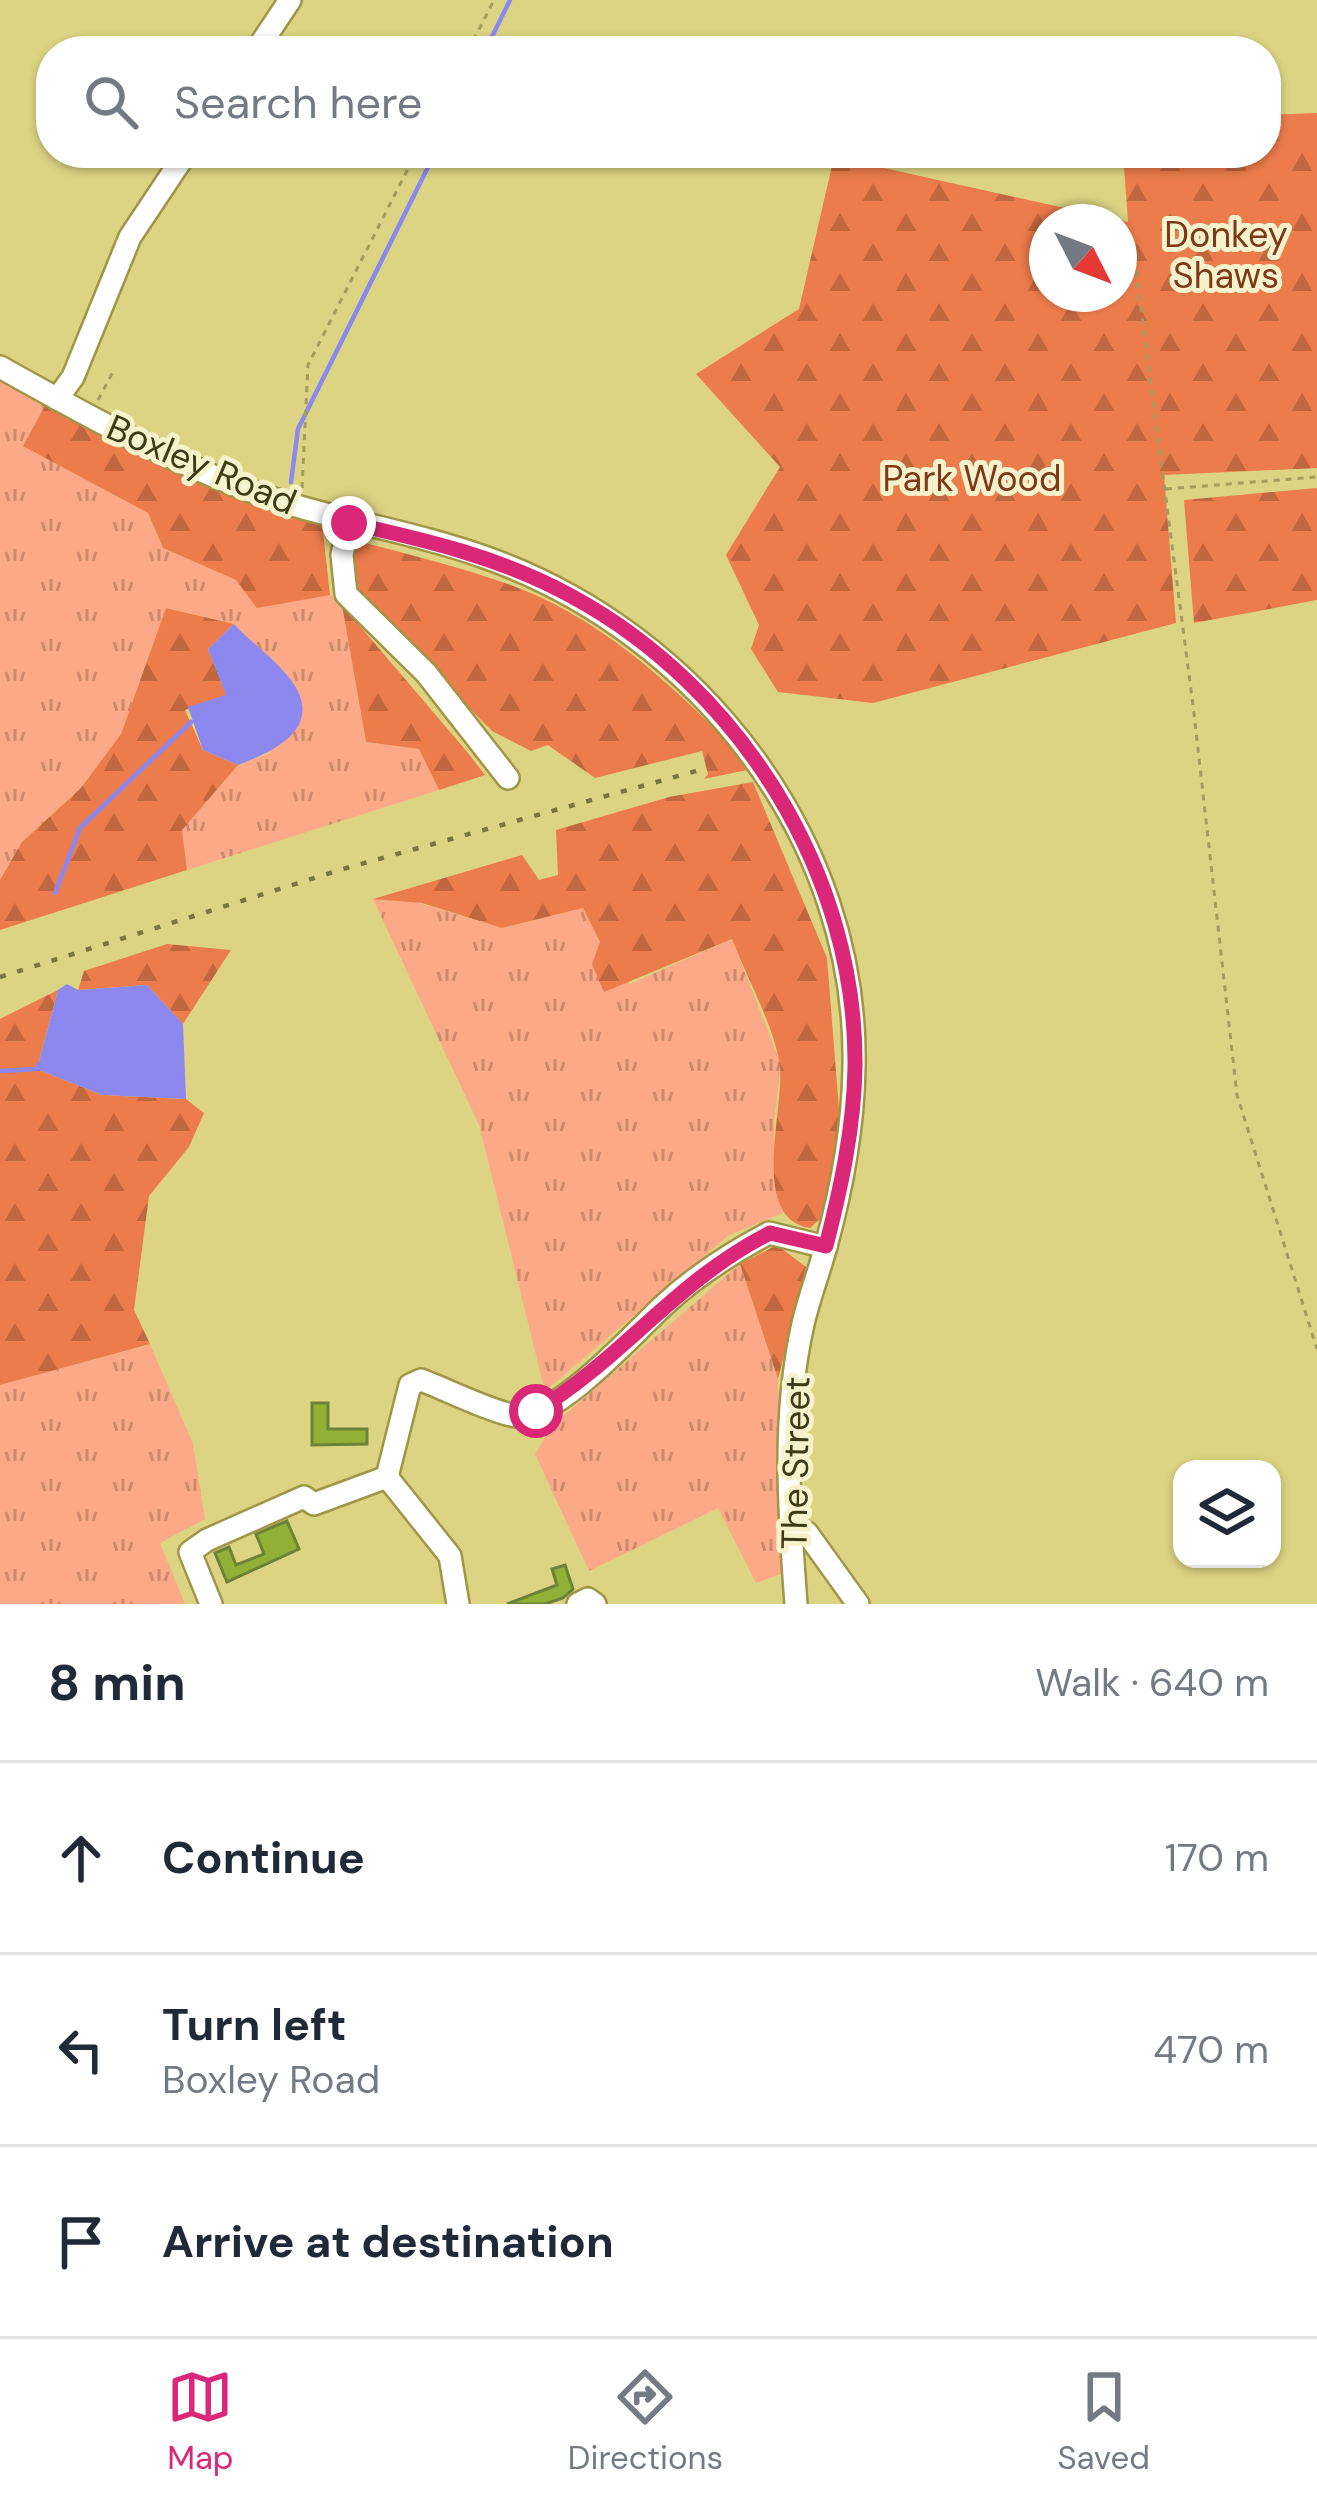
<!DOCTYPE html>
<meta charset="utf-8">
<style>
:root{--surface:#fff;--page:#f6f6f7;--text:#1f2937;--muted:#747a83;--line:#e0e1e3;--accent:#db2777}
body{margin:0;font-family:"DM Sans",sans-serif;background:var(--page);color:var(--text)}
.controls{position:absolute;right:36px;bottom:36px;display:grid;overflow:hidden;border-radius:24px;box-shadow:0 3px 9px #0004}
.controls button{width:108px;height:108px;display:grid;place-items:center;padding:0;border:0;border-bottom:3px solid var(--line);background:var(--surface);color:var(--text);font:60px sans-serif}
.compass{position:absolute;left:1029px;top:204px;width:108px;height:108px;border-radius:50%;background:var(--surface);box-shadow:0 3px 9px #0004;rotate:132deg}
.stop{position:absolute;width:36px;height:36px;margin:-27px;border:9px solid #db2777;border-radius:50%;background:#fff}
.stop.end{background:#db2777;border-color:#fff;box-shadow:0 3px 12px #0008}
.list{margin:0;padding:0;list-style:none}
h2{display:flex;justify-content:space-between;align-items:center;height:156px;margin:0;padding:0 48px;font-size:51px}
h2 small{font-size:39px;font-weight:400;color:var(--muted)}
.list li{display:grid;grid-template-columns:78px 1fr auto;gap:36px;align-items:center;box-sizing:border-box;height:192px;padding:0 48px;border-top:3px solid var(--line)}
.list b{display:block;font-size:45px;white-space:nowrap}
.list p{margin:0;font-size:39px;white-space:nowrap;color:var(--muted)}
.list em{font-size:39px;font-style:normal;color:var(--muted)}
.icon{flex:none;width:66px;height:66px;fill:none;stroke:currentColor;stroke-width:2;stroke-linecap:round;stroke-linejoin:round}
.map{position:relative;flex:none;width:1317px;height:1604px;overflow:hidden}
.search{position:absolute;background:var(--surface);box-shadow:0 3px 9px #0004;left:36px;right:36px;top:36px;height:132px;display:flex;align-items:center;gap:30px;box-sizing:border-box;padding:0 42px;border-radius:48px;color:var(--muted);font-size:45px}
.sheet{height:732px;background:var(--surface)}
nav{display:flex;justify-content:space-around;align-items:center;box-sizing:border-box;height:168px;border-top:3px solid var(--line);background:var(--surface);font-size:33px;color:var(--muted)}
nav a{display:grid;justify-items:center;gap:6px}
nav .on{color:var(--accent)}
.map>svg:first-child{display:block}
.grass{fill:url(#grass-tufts)}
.forest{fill:url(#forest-firs);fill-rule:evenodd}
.water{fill:#8c88f0}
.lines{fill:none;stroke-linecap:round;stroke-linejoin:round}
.stream{stroke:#8c88f0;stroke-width:4.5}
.building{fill:#90b136;stroke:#6c8239;stroke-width:3}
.minor-casing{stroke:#9f9646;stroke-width:26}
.path{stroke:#a39c5c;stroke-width:3;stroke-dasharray:6 6;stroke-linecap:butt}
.minor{stroke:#fff;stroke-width:21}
.rail{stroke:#7a7440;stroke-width:4.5;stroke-dasharray:6 12;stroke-linecap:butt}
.route{stroke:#db2777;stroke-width:15}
.labels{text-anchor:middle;stroke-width:10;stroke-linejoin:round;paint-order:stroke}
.park-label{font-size:36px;fill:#7f3816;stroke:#f6f3cc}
.street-label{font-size:36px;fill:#3e3a18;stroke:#f6f3cc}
</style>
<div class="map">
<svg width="1317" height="1604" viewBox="0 0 1317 1604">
<defs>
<pattern id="grass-tufts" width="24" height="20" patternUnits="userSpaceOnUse" patternTransform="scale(3)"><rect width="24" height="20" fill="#fba986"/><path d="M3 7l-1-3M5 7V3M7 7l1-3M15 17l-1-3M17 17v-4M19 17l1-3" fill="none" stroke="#cd8b6d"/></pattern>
<pattern id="forest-firs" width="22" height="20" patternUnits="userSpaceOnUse" patternTransform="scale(3)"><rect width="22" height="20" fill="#ec7c4b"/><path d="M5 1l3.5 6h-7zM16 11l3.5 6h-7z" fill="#c1673d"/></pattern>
</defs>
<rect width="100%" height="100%" fill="#dcd482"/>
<g class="grass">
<polygon points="0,380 47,402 24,446 148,513 163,548 236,580 257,607 330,594 342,605 366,742 419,749 439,790 187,870 181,830 238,765 270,753 296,687 234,624 167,608 121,734 80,789 22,842 0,880"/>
<polygon points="373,899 416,902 502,928 583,908 600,942 630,984 732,939 781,1064 774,1120 775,1182 783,1213 729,1235 545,1391 479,1125"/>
<polygon points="740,1264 778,1379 786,1572 756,1583 718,1508 589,1571 535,1454 553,1425"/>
<polygon points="150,1344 193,1444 205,1519 160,1543 185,1604 0,1604 0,1385"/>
</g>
<g class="forest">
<path d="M1317,113V468L1164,475L1176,623L873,703L778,692L751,649L759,625L726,555L780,467L696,374L799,309L834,157L1128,222L1123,153H1266V115ZM1047,222H1119V294H1047Z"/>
<polygon points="47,402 322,523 330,595 257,608 236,580 163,548 148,513 23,446"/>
<polygon points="1317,488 1317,600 1194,623 1184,500"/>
<path d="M354,540C410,555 467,568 521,589C610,624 689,699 752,769L704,779L708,774L702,751L595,778L548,745L531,751L492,731L353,591L348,571Z"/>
<polygon points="342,605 468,753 485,775 439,790 419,749 366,742"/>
<polygon points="166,608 234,624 208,649 227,696 185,710 203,750 238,765 182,830 187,870 0,930 0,880 22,842 80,789 121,734"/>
<path d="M753,782L827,958L840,1122L827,1213L810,1228C746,1218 788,1100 779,1060C771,1020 747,978 732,939L604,992L592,964L600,942L583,908L502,928L422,903L373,899L522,855L539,880L558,875L556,830L669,797Z"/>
<polygon points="167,944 231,950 183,1024 147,985 78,990 84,971"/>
<polygon points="58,990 37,1069 102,1095 186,1099 204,1113 189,1147 149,1196 134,1310 150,1344 0,1385 0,1019"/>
<polygon points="777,1245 806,1267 778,1379 740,1264"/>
</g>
<g class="water">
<path d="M234,624C252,644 281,663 295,686C322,730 270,753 238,765L203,750L188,707L226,695L208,649Z"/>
<polygon points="67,984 78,990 147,985 183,1024 186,1099 102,1095 37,1069 58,990"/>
</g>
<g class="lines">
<g class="stream">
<polyline points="485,51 510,0"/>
<polyline points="291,482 298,429 435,153"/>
<polyline points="55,893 80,828 191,722"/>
<polyline points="0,1071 37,1069 39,1064"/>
</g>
</g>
<g class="building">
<polygon points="312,1403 328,1403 328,1429 367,1429 367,1444 312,1445"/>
<polygon points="287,1521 299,1549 227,1582 215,1553 229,1547 236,1565 264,1554 256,1534"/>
<polygon points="565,1565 573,1589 563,1598 545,1604 507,1604 557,1585 552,1569"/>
</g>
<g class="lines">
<defs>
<g id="minor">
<polyline points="256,51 290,0"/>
<path d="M0,367C79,411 159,456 243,488C322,519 407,529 487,558C698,633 859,839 854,1068C853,1128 842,1188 826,1246C819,1272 809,1298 803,1324C782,1416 789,1511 796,1604"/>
<polyline points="57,399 73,377 130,237 186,153"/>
<polyline points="349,523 342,555 346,594 426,673 508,778"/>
<polyline points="387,1477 450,1556 458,1604"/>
<polyline points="791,1525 807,1533 858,1604"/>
<path d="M211,1604L190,1552L207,1540L304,1497L314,1504L387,1477L410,1385L421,1380C443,1388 496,1414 517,1416C557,1419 634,1333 663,1306C695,1276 731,1253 769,1233L826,1247"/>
<polyline points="578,1604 588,1599 595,1604"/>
</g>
</defs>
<use href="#minor" class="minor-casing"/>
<g class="path">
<polyline points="468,51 494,0"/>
<polyline points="1133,247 1193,705 1237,1095 1317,1349"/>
<polyline points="98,400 114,370"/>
<polyline points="302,488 308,365 416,153"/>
<polyline points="1166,489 1317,477"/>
</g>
<use href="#minor" class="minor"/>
<polyline class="rail" points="0,977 343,869 707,768"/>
</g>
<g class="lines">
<path class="route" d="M349,523C426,540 503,558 573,597C740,688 857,874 855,1067C854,1128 841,1187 826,1246L770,1233C677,1280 624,1357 536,1411"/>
</g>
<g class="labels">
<g class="park-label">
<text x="1226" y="247">Donkey<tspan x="1226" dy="41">Shaws</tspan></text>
<text x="972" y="491">Park Wood</text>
</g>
<g class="street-label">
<text transform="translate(202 464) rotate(23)" y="13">Boxley Road</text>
<text transform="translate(795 1463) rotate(-89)" y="13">The Street</text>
</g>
</g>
</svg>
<div class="controls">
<button><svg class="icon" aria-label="layers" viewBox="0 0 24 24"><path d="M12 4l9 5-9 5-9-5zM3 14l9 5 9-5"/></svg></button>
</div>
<svg class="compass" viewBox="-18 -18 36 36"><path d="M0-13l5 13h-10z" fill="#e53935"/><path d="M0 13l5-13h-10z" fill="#747a83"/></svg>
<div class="stop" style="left:536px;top:1411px"></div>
<div class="stop end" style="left:349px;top:523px"></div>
<div class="search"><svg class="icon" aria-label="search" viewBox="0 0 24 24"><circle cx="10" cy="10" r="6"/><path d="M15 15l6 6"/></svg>Search here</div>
</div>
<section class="sheet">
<h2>8 min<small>Walk · 640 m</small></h2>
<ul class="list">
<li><svg class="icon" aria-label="ahead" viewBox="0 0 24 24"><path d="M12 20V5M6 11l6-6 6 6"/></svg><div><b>Continue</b></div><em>170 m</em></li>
<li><svg class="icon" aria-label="left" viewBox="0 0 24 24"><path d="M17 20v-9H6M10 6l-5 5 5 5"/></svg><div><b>Turn left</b><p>Boxley Road</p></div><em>470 m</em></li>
<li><svg class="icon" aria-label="arrive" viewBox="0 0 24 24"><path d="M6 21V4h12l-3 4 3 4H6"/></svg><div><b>Arrive at destination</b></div></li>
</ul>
</section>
<nav>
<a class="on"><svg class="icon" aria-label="map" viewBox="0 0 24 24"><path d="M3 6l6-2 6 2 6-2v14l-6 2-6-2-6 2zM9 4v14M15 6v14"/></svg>Map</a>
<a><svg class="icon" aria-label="directions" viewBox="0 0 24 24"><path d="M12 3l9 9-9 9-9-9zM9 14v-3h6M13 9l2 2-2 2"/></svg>Directions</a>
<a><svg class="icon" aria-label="saved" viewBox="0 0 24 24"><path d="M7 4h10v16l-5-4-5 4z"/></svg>Saved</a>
</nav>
